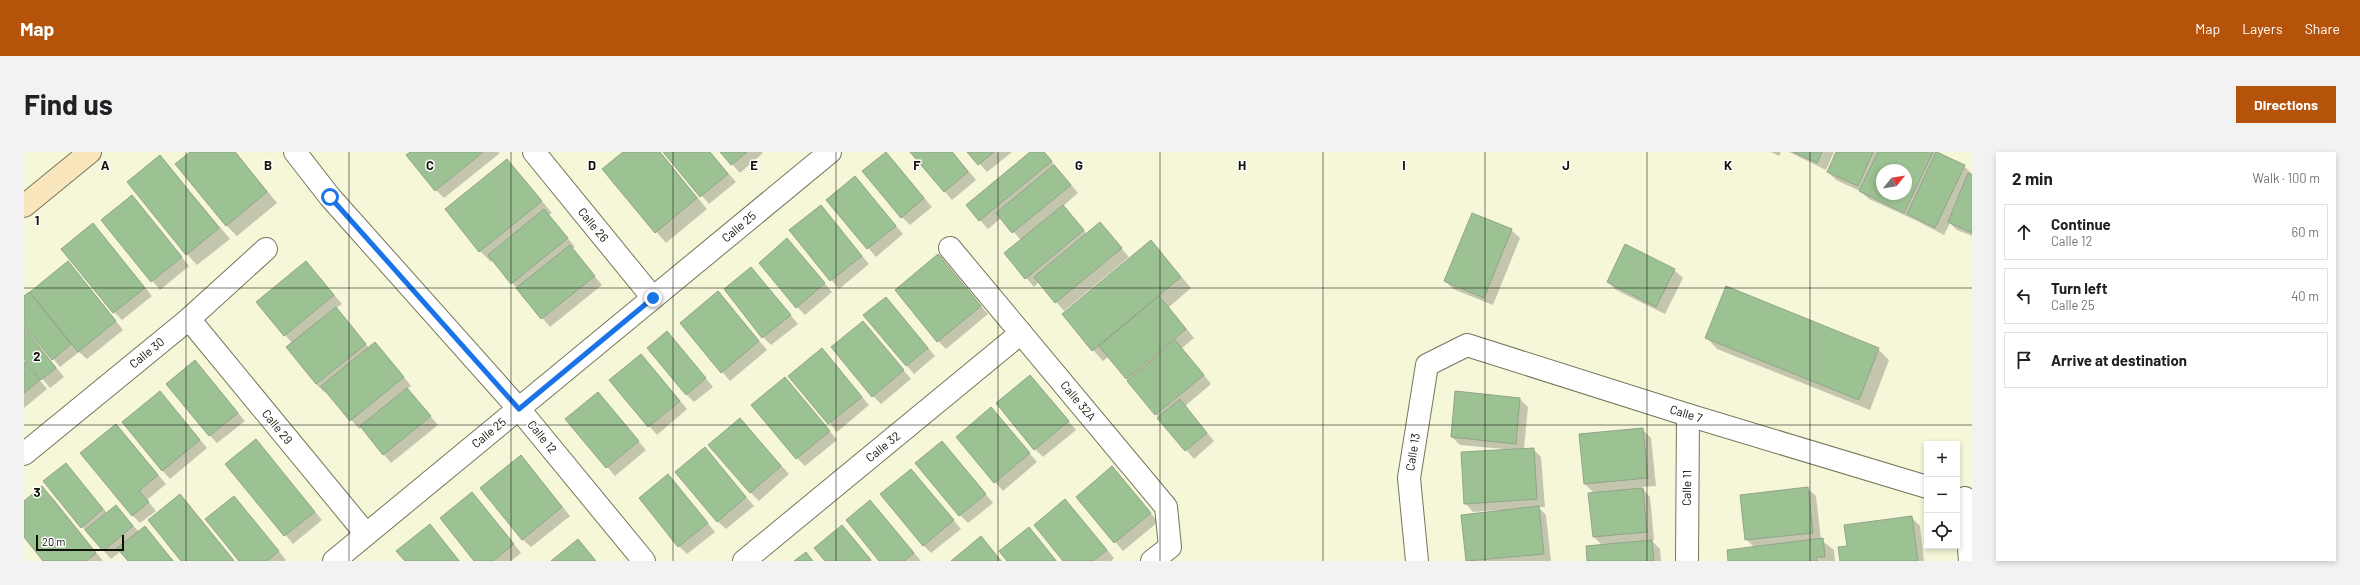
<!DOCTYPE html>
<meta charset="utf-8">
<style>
:root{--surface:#fff;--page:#f2f2f2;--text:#202124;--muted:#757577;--line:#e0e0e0;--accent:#b45309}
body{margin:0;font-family:Barlow,sans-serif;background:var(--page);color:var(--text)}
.controls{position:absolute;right:12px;bottom:12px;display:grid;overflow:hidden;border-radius:0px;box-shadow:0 2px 6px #0003}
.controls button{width:36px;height:36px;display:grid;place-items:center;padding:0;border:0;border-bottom:1px solid var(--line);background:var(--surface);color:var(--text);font:20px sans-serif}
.compass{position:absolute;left:1852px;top:12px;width:36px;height:36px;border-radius:50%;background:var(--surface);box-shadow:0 2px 6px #0003;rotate:60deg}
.scale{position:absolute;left:12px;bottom:10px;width:88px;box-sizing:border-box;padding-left:4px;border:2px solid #111107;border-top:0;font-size:11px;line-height:14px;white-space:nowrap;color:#111107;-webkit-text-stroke:3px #fff;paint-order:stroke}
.stop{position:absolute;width:12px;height:12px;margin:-9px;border:3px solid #1a73e8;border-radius:50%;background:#fff}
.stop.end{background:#1a73e8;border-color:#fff;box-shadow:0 1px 4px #0008}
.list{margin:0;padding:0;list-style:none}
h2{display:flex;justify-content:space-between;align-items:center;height:52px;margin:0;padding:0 16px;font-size:17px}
h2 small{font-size:13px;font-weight:400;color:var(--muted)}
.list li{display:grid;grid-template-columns:26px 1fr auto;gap:12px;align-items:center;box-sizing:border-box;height:56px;margin:0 8px 8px;padding:0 8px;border:1px solid var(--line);border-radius:0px}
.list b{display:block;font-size:15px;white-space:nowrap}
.list p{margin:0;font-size:13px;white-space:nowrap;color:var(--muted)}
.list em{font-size:13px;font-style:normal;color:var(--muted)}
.icon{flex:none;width:22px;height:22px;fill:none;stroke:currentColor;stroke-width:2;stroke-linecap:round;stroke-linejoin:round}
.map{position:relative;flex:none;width:1948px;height:409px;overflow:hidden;border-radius:0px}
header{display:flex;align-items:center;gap:24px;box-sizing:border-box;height:56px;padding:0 20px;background:var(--accent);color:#fff}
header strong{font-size:19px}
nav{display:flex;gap:22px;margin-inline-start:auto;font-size:14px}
.intro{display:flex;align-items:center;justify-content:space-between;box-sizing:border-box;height:96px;padding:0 24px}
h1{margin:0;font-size:28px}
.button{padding:10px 18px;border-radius:0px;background:var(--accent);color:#fff;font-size:14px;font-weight:700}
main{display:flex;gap:24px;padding:0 24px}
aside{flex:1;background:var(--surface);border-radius:0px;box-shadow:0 2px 6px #0003}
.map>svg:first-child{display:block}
.shadow{fill:#0003;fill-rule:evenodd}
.building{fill:#9cc293;stroke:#91a48c;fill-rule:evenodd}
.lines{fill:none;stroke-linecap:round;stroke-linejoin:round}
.street-casing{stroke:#74765b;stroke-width:24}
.secondary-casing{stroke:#74765b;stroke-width:24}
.street{stroke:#fff;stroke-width:22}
.secondary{stroke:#f9e6bd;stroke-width:22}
.route{stroke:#1a73e8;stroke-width:5}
.grid{fill:none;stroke:#111107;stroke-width:1;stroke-opacity:0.55}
.labels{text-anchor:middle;stroke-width:3;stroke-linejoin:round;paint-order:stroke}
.street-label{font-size:12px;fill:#111107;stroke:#fff}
.grid-label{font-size:13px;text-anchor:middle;font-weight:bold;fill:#111107;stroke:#fff;stroke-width:3;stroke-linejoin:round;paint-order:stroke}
</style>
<header>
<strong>Map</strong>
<nav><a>Map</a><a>Layers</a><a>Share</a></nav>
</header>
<div class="intro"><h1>Find us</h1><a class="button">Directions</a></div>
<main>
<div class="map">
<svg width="1948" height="409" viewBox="0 0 1948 409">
<rect width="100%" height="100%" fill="#f6f7d9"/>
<g class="shadow">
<polygon points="167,0 212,0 253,51 213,84 202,73"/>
<polygon points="387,0 474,0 476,1 420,46 412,38"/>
<polygon points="601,0 636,0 683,57 642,91 579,18"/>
<polygon points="641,0 686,0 712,30 685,52"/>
<polygon points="697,0 738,0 739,1 716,21"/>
<polygon points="887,0 929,0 952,28 928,48"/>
<polygon points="945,0 988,0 963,20"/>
<polygon points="1008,0 1020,0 1054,41 1039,54 1063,82 1076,72 1105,105 1040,159 1015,130 1010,135 981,101 997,88 977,66 964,77 943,53"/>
<polygon points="1747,0 1757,0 1755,4"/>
<polygon points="1765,0 1810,0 1802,18"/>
<path d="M1813,0H1915L1940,14L1948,22V84L1933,78L1926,71L1920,83L1889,67L1845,47L1836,39L1812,28L1804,20ZM1858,18H1882V42H1858Z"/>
<polygon points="862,1 908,55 886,73 878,65"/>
<polygon points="136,4 206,87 173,113 163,102"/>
<polygon points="483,8 528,61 525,63 551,95 548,97 578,133 526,175 469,108 467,110 456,99 422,57"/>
<polygon points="831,25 879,82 852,105 804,48"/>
<polygon points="116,53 165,114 136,138 78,68"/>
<polygon points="796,54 845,112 815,137 766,78"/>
<polygon points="1487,78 1496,86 1469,153 1429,137 1421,129"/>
<polygon points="77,81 128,144 98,168 90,160"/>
<polygon points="1127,90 1167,136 1145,155 1170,186 1158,196 1187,232 1161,254 1190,289 1170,307 1084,205 1079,209 1069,198"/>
<polygon points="771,96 808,140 781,163 773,155"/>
<polygon points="914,103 964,162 922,197 914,189"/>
<polygon points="282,110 318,152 312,156 345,196 351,191 359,199 387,234 383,237 414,273 367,311 337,275 335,277 302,238 300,240 292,232 268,191 233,150"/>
<polygon points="727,116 774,172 747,193 739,185"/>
<polygon points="1650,118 1659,126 1641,162 1592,138 1584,130"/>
<polygon points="52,119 99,178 63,207 55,200 36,215 0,172 0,145 5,141 13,150"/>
<polygon points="694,140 743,198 706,229 657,171"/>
<polygon points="862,146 911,204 890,222 841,164"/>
<polygon points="839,170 887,227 857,252 849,244"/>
<polygon points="0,175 40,225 26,236 0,205"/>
<polygon points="1683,186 1854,197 1865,208 1846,258 1693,197"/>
<polygon points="651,189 689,235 670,250 662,242"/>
<polygon points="798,198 845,253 813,280 766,224"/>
<polygon points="617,203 663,257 633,283 586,228"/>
<polygon points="0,209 23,237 0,256"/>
<polygon points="171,210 221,269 193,291 185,283"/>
<polygon points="1006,224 1052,278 1019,305 1011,297"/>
<polygon points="761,226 813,288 781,314 773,306"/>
<polygon points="136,240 183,296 146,327 138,318"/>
<polygon points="574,241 622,298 591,324 542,267"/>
<polygon points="1496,247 1504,255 1500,297 1509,297 1517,305 1521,355 1514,355 1522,363 1527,409 1443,409 1438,364 1474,360 1474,358 1449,360 1441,351 1480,297 1436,293 1428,285"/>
<polygon points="975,265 1013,310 979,339 933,286"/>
<polygon points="716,267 765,322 735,349 726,340"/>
<polygon points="92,273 142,332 123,348 132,359 116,371 108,363"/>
<polygon points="1618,277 1627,286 1632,334 1617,335 1626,345 1630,388 1627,388 1636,397 1637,409 1564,409 1578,393 1570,385 1570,341 1561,332"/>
<polygon points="232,288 298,368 269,392 203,312"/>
<polygon points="918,290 969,351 944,371 936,363"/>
<polygon points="681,296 730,354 702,377 693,369"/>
<polygon points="42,312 83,361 92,354 115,380 121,376 150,409 105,409 97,399 87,407 58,375"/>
<polygon points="505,313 546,364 507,395 498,387"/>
<polygon points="887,318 937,377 907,401 899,393"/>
<polygon points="1096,324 1134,370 1099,399 1053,345"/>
<polygon points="652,332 691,380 663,402 655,394"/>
<polygon points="18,336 29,346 79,409 21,409 0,384 0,350"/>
<polygon points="1783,336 1792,344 1797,388 1810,398 1811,409 1705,409 1730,395 1722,387"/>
<polygon points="156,343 166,354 211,409 159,409"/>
<polygon points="210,345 262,408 261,409 216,409"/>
<polygon points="1041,348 1090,406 1087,409 1041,409"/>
<polygon points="846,349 854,357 897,409 856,409"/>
<polygon points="456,350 497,401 487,409 452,409"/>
<polygon points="1887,365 1896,374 1900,409 1817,409 1824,395"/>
<polygon points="406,373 414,382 436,409 382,409"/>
<polygon points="818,374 826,382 848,409 802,409"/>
<polygon points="1005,376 1013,384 1033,409 984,409"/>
<polygon points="957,386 978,409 928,409"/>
</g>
<g class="building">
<polygon points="166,0 211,0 243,40 202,74 151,12"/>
<polygon points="386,0 459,0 411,39 382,3"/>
<polygon points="599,0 636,0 673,46 631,81 578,17"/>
<polygon points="639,0 686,0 704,22 676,45"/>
<polygon points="696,0 723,0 707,13"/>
<polygon points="862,0 900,46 877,66 838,19"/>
<polygon points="886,0 928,0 944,20 920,40"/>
<polygon points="943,0 970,0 954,13"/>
<polygon points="1006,0 1020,0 1028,9 955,69 942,53"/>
<polygon points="1769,0 1798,0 1793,11"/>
<polygon points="1812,0 1849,0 1834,34 1803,20"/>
<path d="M1854,0H1909L1880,61L1835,39ZM1858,18H1882V42H1858Z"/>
<polygon points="1912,0 1941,13 1911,76 1883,62"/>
<polygon points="136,3 195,76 162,103 103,30"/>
<polygon points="483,7 518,49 455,100 421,57"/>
<polygon points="1030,13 1047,33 988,81 972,61"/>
<polygon points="1944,21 1948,23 1948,81 1924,70"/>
<polygon points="831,24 872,74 843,97 802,48"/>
<polygon points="108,43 158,105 127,130 77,68"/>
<polygon points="797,53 838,104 806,129 765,78"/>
<polygon points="1039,53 1060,78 1001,127 980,101"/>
<polygon points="520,57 544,86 487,132 464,103"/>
<polygon points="1448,61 1488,77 1460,146 1420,129"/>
<polygon points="1076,70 1098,96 1031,151 1010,125"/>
<polygon points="69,71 121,136 89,161 37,97"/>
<polygon points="763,86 801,131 772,156 735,111"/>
<polygon points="1127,88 1157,125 1068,199 1038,162"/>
<polygon points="1601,92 1651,117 1632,155 1583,130"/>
<polygon points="546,93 571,124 517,167 492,136"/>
<polygon points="914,102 957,154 913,190 871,138"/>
<polygon points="44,109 92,169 54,200 6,140"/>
<polygon points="282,109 310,143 260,184 232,150"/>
<polygon points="727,115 767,163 738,186 700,137"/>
<polygon points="1702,134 1855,196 1835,248 1681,186"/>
<polygon points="694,139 735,189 697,221 656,171"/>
<polygon points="5,140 47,192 28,208 0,174 0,144"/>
<polygon points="1135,144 1162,177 1102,227 1075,194"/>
<polygon points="862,145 904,196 882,214 839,163"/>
<polygon points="312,155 342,192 292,232 262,195"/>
<polygon points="839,169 880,218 848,245 807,195"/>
<polygon points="0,176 32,216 17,228 0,207"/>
<polygon points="643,179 682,226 662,243 623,196"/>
<polygon points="1151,188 1180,223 1131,263 1103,229"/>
<polygon points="351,190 380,225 326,269 297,234"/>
<polygon points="798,196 838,245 804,272 764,224"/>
<polygon points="617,202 656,249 624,275 585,228"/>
<polygon points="171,208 214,261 185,284 142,232"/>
<polygon points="0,209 16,228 0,241"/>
<polygon points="1006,223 1045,269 1010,298 972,251"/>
<polygon points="761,225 806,279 772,307 727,253"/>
<polygon points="383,236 407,264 359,303 336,274"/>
<polygon points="136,239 176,288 138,319 98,270"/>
<polygon points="1431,239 1496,246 1492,292 1427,285"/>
<polygon points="574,240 615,289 582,316 541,267"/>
<polygon points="1156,247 1183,281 1161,299 1133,266"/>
<polygon points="967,255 1006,301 970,331 932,285"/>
<polygon points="716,266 757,314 726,341 684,293"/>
<polygon points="92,272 134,323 115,339 125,350 108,364 56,301"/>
<polygon points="1619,276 1624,326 1560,332 1555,282"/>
<polygon points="232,287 291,360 260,384 201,312"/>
<polygon points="918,289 962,342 935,364 891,311"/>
<polygon points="681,295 722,345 693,370 651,320"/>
<polygon points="1510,296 1513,347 1440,352 1437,300"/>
<polygon points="497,303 538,355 498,388 456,336"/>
<polygon points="42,311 79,357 57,376 19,329"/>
<polygon points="1088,314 1127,361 1090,391 1052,345"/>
<polygon points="887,317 930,368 899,394 856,342"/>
<polygon points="644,322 684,371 654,395 615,346"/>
<polygon points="18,334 72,401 62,409 19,409 0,385 0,349"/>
<polygon points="1784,335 1789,381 1721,388 1716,343"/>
<polygon points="1619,336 1623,380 1569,385 1564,341"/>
<polygon points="448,340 490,392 469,409 450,409 416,366"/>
<polygon points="156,342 210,409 157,409 124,368"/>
<polygon points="210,344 255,399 243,409 215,409 181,367"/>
<polygon points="1041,347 1083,398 1069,409 1039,409 1010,373"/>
<polygon points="846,348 890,401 880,409 855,409 822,368"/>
<polygon points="92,353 109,374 79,399 61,378"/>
<polygon points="1515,354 1520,402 1442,409 1437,363"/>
<polygon points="1888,364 1894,409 1816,409 1814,395 1823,394 1820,373"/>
<polygon points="406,372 435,409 381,409 372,399"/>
<polygon points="818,373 847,408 845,409 801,409 790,396"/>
<polygon points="121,374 149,409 104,409 93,396"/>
<polygon points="1005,375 1032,409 983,409 975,399"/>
<polygon points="957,384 977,409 927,409"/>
<polygon points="1799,386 1801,405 1792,405 1793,409 1704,409 1703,398"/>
<polygon points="554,387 572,409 527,409"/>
<polygon points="1628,388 1630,409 1563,409 1562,394"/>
<polygon points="782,400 789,409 770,409"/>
</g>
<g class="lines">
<defs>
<g id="street">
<polyline points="271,0 306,45 495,257 620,409"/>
<polyline points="510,0 629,146"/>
<polyline points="926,96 1142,355 1146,395 1128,409"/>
<polyline points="165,167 342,382"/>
<polyline points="0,302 165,167 242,97"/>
<polyline points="1941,346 1946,409"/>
<polyline points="310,409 806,0"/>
<polyline points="720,409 997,181"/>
<polyline points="1393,409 1385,326 1403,213 1443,193 1664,263 1903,335"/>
<polyline points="1663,409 1664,263"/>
</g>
<polyline id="secondary" points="0,54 66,0"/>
</defs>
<use href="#street" class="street-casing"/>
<use href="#secondary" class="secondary-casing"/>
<use href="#street" class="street"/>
<use href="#secondary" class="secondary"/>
</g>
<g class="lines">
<polyline class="route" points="306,45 495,257 629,146"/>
</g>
<path class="grid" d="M162,0V409M325,0V409M487,0V409M649,0V409M812,0V409M974,0V409M1136,0V409M1299,0V409M1461,0V409M1623,0V409M1786,0V409M0,136H1948M0,273H1948"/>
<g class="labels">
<g class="street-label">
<text transform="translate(569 73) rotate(51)" y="4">Calle 26</text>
<text transform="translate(715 75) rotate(-40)" y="4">Calle 25</text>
<text transform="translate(123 201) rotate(-39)" y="4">Calle 30</text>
<text transform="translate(1054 249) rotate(50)" y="4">Calle 32A</text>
<text transform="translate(1662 262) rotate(17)" y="4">Calle 7</text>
<text transform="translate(253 275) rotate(51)" y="4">Calle 29</text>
<text transform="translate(465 281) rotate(-39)" y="4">Calle 25</text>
<text transform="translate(518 285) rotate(51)" y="4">Calle 12</text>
<text transform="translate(859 295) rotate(-39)" y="4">Calle 32</text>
<text transform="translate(1389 300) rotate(-81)" y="4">Calle 13</text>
<text transform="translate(1663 336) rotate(-89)" y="4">Calle 11</text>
</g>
</g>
<g class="grid-label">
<text x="81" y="18">A</text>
<text x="244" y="18">B</text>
<text x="406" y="18">C</text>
<text x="568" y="18">D</text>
<text x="730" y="18">E</text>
<text x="893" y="18">F</text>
<text x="1055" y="18">G</text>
<text x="1218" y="18">H</text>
<text x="1380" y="18">I</text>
<text x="1542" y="18">J</text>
<text x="1704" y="18">K</text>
<text x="13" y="73">1</text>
<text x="13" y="209">2</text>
<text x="13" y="345">3</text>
</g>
</svg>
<div class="controls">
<button>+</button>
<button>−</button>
<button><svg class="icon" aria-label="locate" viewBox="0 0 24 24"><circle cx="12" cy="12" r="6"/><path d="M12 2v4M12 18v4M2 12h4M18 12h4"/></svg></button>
</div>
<svg class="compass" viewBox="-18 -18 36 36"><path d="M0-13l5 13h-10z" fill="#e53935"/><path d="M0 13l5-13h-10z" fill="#757577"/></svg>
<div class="scale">20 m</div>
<div class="stop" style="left:306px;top:45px"></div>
<div class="stop end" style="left:629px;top:146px"></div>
</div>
<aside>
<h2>2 min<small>Walk · 100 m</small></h2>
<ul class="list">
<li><svg class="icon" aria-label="ahead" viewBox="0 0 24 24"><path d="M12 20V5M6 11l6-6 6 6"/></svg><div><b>Continue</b><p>Calle 12</p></div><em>60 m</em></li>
<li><svg class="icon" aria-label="left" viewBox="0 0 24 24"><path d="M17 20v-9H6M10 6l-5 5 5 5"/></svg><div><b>Turn left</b><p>Calle 25</p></div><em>40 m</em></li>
<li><svg class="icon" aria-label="arrive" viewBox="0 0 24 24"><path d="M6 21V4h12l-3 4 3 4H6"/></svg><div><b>Arrive at destination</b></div></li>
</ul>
</aside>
</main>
